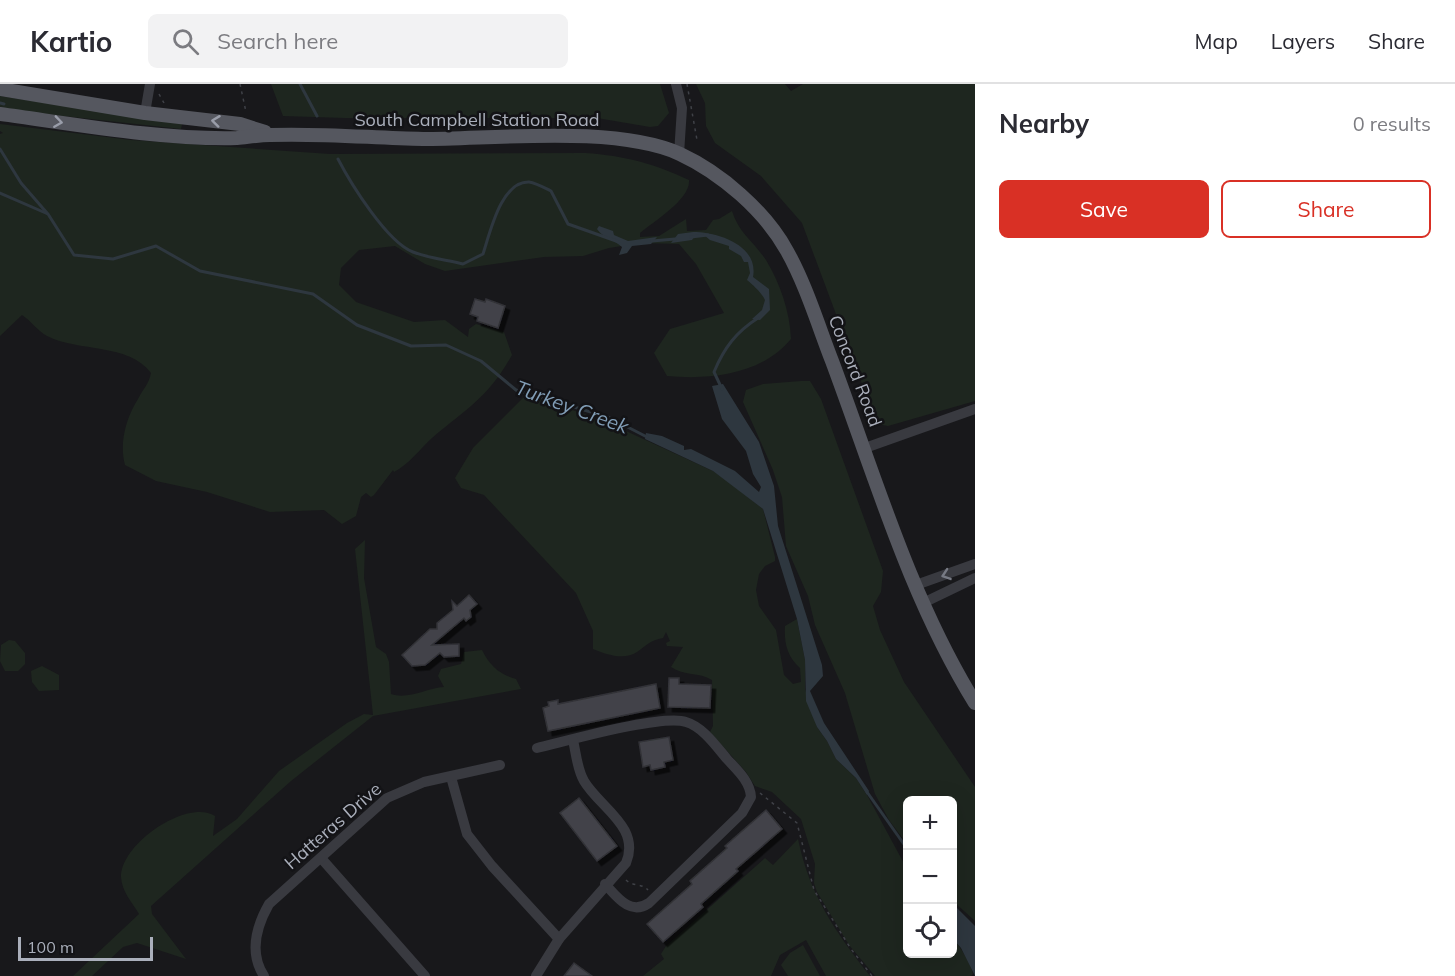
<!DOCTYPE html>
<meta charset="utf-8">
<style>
:root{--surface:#fff;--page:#f2f2f3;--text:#2b2b33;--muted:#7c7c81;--line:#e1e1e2;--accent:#d93025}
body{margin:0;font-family:Mulish,sans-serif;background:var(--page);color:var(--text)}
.controls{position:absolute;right:18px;bottom:18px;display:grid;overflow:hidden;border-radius:9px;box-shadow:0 6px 24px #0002}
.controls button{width:54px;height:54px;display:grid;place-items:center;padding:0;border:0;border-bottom:2px solid var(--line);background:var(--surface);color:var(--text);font:30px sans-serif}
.scale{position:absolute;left:18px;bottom:15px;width:135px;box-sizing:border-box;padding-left:6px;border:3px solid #aaafbb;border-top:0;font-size:16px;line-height:21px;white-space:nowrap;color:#aaafbb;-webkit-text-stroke:4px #131316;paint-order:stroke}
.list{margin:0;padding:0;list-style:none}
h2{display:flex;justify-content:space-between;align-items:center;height:78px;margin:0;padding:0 24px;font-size:26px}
h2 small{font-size:20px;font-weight:400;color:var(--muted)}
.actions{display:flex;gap:12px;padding:18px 24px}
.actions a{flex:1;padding:14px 0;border:2px solid var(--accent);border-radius:9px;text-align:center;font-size:21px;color:var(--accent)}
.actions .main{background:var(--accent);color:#fff}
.icon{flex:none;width:33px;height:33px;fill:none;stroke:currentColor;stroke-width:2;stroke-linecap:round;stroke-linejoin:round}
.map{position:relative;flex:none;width:975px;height:892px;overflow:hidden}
header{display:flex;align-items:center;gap:36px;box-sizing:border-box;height:84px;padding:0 30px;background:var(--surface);border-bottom:2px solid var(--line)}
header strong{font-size:28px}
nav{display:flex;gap:33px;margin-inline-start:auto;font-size:21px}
.search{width:420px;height:54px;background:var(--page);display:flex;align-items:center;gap:15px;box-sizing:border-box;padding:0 21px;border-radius:9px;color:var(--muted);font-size:22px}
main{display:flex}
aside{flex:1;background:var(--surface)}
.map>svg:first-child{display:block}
.green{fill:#1e261f}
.water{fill:#2e373f}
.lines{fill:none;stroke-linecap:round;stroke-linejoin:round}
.stream{stroke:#2e373f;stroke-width:3}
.building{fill:#424348;stroke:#323237;stroke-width:1.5;filter:url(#shadow)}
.path{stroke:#3f4147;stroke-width:1.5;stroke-dasharray:3 4.5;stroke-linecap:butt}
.minor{stroke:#393a40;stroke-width:10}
.major{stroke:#55575f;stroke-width:14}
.oneway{stroke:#999da9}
.oneway2{stroke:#777a84}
.labels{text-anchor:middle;stroke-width:5;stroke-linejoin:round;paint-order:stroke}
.street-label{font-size:18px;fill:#aaafbb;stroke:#131316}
.water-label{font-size:20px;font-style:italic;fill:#819db6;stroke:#131316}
</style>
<header>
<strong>Kartio</strong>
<div class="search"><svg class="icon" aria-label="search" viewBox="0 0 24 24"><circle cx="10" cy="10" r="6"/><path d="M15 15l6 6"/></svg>Search here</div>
<nav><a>Map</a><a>Layers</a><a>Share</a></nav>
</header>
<main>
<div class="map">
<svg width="975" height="892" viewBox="0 0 975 892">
<defs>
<filter id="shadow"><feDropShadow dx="4.5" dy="4.5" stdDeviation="0" flood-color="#0009"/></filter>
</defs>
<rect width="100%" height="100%" fill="#18181b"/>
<g class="green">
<polygon points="271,0 660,0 669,29 658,42 650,43 597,34 345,34 283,32"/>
<polygon points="696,0 785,0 791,7 803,0 975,0 975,317 888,342 877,340 802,139 761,92 715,59 706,42 705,19"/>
<polygon points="0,12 182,40 181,45 0,25 0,20 4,19 0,18"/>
<path d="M0,40L131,56L330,70L585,69C626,72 652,79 689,96C691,115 654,137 640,149V153L659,152L686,135L687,147L706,146L713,136L719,135L732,127C738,148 754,158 766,176C780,199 790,228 791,255C761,291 710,296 667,292L654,269L670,245L724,229L696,180L679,160L641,159L609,164L583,172L544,173L445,187L425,180L395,162L359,166L341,184L339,201L356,218L414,238L445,236L468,253L469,245L476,240L504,248L512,271C487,315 468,323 432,354C419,366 409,380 394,388L393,386L374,411L371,413L366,409L361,413L356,432L342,440L324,426L270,428L207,408L156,397L125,381C119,359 126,334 138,315C143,305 149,300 151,289C129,259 78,268 47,252C38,247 31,237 22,231L0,252V50L3,49L0,47Z"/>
<polygon points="801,297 810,297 821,315 883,487 881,508 873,522 880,546 904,598 975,703 975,837 953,817 952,716 908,716 907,760 889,736 875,710 845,609 815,541 808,512 786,462 782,413 773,386 743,318 746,306 763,300"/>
<path d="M533,309L545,317L602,336L713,387L729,398L763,425L775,473V477L765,482L759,490L756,506L759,522L776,546L784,591L793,600L801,598L800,584C787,572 784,559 785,542L797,535L805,576V605L817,643L827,657L836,675L856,694L867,711L907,785L908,870H952L953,855C961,864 970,878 973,890L971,892H875L849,861L817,808L814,799L815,780L801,735L772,708L755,702L746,688L710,648L713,642L712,596C699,588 684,592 671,583L683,563L667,562L666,559L670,557L666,548L663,554C650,556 646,562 637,568C624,577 605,570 593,565V547L576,509L484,411L461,404L455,394L473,364L524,313Z"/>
<path d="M365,456L364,494L376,563L386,570L389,578L391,610C408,616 427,604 444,603L438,592L441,585L461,580L464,568L482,566C490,582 499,590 516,595L521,605L373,632L291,697L151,822L152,830L186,875L137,859L123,863L92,892H73L139,830C132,818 122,808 121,793C121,759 188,714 215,732L213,752L237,735L279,687L347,639L364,630L373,631L355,465Z"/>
<polygon points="9,556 15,557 25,569 25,580 18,587 5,587 0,577 1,561"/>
<polygon points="42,582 59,591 59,606 39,607 32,598 31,587"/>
<path d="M798,755C810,812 835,847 870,892H826L806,856L780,871L771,892H643L664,875L661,870L666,862L765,774L773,781Z"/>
<polygon points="803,861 820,892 788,892 781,881 790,869"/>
</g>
<g class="water">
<path d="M599,142L613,147L614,151L628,157L657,153L651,160L632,162L627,169L619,171L622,163C614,156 602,153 597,145Z"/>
<path d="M693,148C719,148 759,162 753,193L769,205L770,226L760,236L752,235L762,226L765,216C762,209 752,200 747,196L750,189L748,178H744L741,172L729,165V162L710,156L704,151L695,152L692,156L671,159L678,150Z"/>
<polygon points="723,300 759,358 774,402 778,442 822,581 823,592 810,607 824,639 869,707 867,711 856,694 836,675 827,657 817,643 806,617 805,576 797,535 763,425 713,387 645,355 646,349 662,352 684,362 684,366 691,365 735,387 759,408 761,403 753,390 746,367 722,335 712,302"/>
<polygon points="953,820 975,842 975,892 961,864 953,855"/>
</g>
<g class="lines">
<g class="stream">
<polyline points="300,0 317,32"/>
<polyline points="0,19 4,20"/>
<polyline points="0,65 21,99 47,129"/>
<path d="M338,75C351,100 387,158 413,168C428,174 447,176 463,180L483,170C490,149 501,97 529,98C536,99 545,104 551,107L568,140L619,158"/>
<polyline points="0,109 48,130 74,171 113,175 156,162 200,187 313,210 357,241 411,262 446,261 481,277 516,306 608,333 647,353"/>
<polyline points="691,153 708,151"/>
<polyline points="652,157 675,155"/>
<path d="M722,305L714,288C724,264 736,248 758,234"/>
<polyline points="867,708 908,766"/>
</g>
</g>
<g class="building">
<polygon points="475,215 485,218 486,215 505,222 498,244 477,237 478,233 470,230"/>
<polygon points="469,511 477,520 470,526 471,533 466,537 464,534 432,561 459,560 459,572 444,573 440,569 425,581 412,582 402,571 430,545 437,545 437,539 453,526 452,517 457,522"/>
<polygon points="669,594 679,594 679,600 711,601 710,624 668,623"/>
<polygon points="656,600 660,624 548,647 543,624 549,622 548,618 558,616 558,620"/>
<polygon points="669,653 673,676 664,678 665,683 651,686 650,681 643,683 639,658"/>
<polygon points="579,714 617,762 597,777 560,729"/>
<polygon points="766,726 782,745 736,785 738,787 701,820 703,823 663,858 647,840 692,800 690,797 727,764 725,762"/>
<polygon points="574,879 592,892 564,892"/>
</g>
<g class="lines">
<g class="path">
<polyline points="240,0 246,28"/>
<polyline points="687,0 697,56"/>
<polyline points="159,10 164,19"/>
<polyline points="760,709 797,739 814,806 851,865 872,892"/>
<path d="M626,796C633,803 642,799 648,806"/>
</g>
<g class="minor">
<polyline points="676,0 682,24 679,70"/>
<polyline points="145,29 150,0"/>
<polyline points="865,364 975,325"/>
<polyline points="916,501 975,480"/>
<polyline points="923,519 975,494"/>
<path d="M537,664C567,657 662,630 686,638C703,643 716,662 727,675C737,686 750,697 751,713L742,729L649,819C630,832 617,813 605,800"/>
<polyline points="451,693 467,750 492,782 559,855"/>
<polyline points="321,774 425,892"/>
<path d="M264,892C249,869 256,843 269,820L387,714L424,698L500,681"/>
<path d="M536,892L559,855L626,779C641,743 600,724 584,697C577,685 576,669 573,656"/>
</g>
<g class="major">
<polyline points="0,5 145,29 240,40 265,48"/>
<path d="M0,30C74,40 163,56 237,54C248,53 259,51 270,51C321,49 372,54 423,55C495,55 616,41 680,70C721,89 765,127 787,167C806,201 818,241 832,277C875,392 910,514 975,619"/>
</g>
</g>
<defs><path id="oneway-chevron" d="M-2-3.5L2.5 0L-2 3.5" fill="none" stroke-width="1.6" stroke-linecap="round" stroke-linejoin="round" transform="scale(1.5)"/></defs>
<g class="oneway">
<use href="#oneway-chevron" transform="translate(216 37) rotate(-173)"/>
<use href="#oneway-chevron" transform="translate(58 38) rotate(8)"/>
</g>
<use class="oneway2" href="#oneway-chevron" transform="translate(946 491) rotate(161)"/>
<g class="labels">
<g class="street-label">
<text x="477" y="42">South Campbell Station Road</text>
<text transform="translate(855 287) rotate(69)" y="6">Concord Road</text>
<text transform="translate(333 742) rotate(-41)" y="6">Hatteras Drive</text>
</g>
<g class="water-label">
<text transform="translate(572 323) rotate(20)" y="7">Turkey Creek</text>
</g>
</g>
</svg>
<div class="controls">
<button>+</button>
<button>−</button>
<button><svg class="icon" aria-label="locate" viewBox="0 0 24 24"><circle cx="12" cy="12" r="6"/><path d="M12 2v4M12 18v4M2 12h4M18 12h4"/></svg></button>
</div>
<div class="scale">100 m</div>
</div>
<aside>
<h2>Nearby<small>0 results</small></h2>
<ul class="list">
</ul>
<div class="actions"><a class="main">Save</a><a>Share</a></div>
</aside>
</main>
